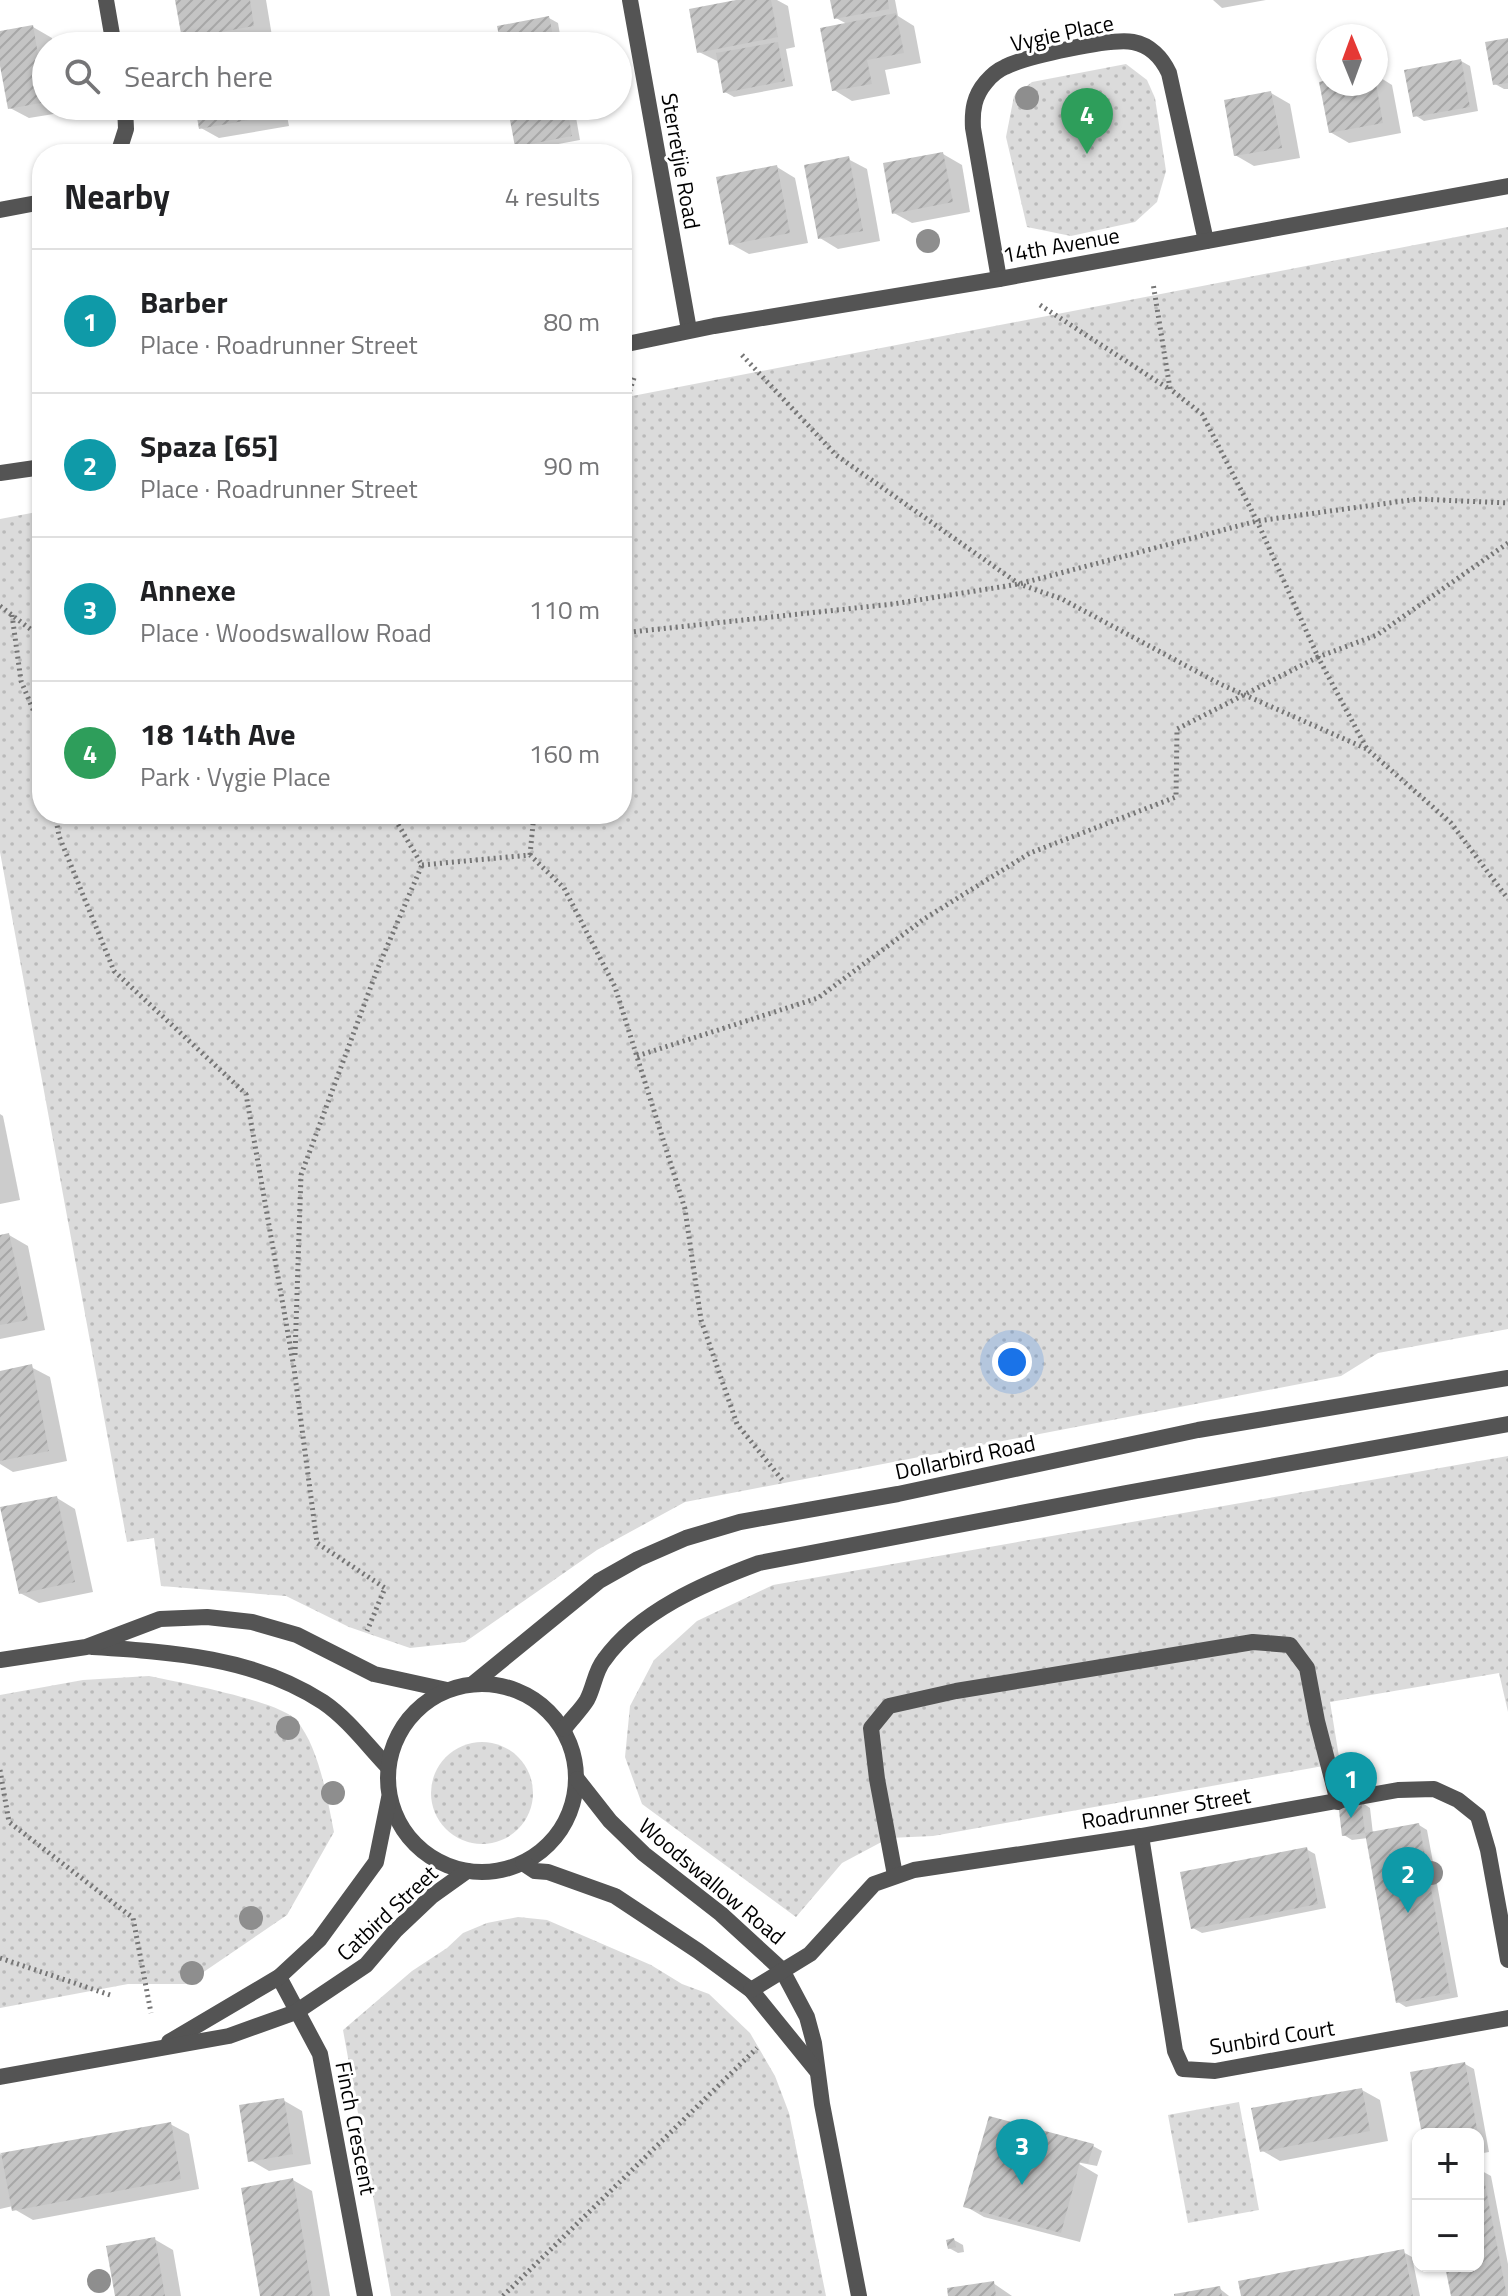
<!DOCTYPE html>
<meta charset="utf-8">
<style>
:root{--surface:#fff;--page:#f6f6f6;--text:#202124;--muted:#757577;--line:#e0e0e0;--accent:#000}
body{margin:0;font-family:"Titillium Web",sans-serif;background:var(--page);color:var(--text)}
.controls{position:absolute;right:24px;bottom:24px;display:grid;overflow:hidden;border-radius:16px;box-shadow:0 2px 6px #0004}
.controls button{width:72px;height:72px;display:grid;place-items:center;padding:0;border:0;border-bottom:2px solid var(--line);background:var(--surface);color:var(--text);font:40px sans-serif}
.compass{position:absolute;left:1316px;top:24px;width:72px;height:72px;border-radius:50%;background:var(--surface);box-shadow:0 2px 6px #0004;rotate:359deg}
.you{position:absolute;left:1012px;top:1362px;width:28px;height:28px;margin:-20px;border:6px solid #fff;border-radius:50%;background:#1a73e8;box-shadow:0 0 0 12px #1a73e833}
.badge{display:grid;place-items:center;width:52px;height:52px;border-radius:50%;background:var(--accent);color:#fff;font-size:26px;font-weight:700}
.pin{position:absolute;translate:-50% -66px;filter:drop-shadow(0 2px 4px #0008)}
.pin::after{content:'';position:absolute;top:42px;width:28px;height:24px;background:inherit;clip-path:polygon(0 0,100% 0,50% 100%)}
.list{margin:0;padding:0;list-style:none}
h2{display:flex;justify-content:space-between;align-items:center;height:104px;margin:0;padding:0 32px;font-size:34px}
h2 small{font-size:26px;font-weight:400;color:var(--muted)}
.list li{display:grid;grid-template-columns:52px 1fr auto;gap:24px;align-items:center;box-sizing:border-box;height:144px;padding:0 32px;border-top:2px solid var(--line)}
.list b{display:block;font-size:30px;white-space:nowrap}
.list p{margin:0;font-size:26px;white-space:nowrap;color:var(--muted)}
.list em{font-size:26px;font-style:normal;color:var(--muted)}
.icon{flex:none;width:44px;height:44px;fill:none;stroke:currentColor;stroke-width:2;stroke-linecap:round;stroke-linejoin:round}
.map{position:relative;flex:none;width:1508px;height:2296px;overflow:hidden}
.search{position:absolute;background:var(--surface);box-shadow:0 2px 6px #0004;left:32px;top:32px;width:600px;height:88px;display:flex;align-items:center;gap:20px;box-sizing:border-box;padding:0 28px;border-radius:44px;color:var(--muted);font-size:30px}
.panel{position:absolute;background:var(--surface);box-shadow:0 2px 6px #0004;left:32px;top:144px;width:600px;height:680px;border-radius:32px}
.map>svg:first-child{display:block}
.green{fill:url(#green-dots)}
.shadow{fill:#0003}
.building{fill:url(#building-hatch)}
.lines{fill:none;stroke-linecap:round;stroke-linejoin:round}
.path{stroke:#767676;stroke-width:5;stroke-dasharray:2 4;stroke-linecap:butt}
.service{stroke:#545454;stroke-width:16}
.minor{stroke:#545454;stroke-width:16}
.tree{fill:#8e8e8e}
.labels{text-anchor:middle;stroke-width:6;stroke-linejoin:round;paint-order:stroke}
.street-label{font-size:22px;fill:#000;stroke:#fff}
</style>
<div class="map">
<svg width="1508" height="2296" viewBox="0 0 1508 2296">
<defs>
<pattern id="green-dots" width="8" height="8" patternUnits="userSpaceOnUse" patternTransform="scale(2)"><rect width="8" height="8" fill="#dbdbdb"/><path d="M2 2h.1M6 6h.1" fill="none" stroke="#bababa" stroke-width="1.8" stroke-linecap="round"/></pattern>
<pattern id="building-hatch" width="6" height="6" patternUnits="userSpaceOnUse" patternTransform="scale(2)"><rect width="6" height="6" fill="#c4c4c4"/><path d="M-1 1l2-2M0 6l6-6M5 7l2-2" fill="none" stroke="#a7a7a7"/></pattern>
</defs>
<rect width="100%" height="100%" fill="#fff"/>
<g class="green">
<polygon points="1126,64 1147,80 1155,98 1166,171 1157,202 1135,222 1071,236 1027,227 1006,137 1014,96 1032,82"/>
<polygon points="1508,227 1508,1329 1378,1353 1341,1376 685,1502 597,1550 465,1642 410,1648 349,1627 286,1596 161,1586 154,1538 127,1542 0,852 0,519 42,511 42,814 622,814 622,398"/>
<polygon points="1508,1456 1508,1712 1499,1673 1330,1702 1340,1763 933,1836 889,1838 842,1863 796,1917 642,1804 625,1757 630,1706 654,1660 697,1621 773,1585"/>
<path d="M149,1676C177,1682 281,1701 297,1721C319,1748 327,1797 334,1832L287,1915L186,1984H128L0,2008V1695L83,1680Z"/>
<circle cx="482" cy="1793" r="51"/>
<polygon points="518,1917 547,1920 651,1965 682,1984 709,1994 750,2033 775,2076 789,2113 826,2296 391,2296 343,2030 412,1971 447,1948 463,1933 487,1923"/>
<polygon points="1239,2102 1259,2210 1188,2223 1168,2115"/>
</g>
<g class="shadow">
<polygon points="177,0 266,0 272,36 215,46 199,46 184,37"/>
<polygon points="746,0 777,0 788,6 795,47 786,49 793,86 734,97 725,92 719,62 699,52"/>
<polygon points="832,0 895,0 898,16 914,26 921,63 885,70 890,94 852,101 834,90 847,24 836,18"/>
<polygon points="1213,0 1266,0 1222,8"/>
<polygon points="549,18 558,23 562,46 503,46"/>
<polygon points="33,27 52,38 53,46 46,46 46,106 64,106 66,112 29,118 10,108 0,55 0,33"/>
<polygon points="1508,40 1508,89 1504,89 1495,84"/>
<polygon points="1461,61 1470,66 1478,111 1424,121 1415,115"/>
<polygon points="1376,75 1392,85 1401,133 1349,143 1330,132 1321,83 1376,84"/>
<polygon points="1271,93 1290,104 1300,158 1254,166 1235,155"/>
<polygon points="197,106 285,106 289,126 219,138 201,128"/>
<polygon points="536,106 574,106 580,140 526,150 517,145"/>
<polygon points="277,146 290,154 235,154"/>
<polygon points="943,154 962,165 970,212 912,223 894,213"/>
<polygon points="848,159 867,169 880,241 838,249 820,238"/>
<polygon points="777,167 795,178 808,243 749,254 731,244"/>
<polygon points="0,1114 3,1116 20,1200 0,1204"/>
<polygon points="9,1235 28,1246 45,1330 0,1339 0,1237"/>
<polygon points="31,1367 50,1377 67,1461 13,1472 0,1464 0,1373"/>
<polygon points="57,1498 75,1509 93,1592 39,1603 20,1593"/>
<polygon points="1361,1802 1370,1808 1373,1834 1419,1825 1427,1830 1458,1997 1406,2007 1398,2002 1368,1838 1352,1840 1344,1835"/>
<polygon points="1306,1849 1315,1854 1326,1908 1202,1933 1193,1928"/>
<polygon points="1465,2064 1474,2069 1489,2152 1478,2154 1478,2134 1424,2134"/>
<polygon points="1362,2090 1380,2100 1388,2141 1280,2161 1261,2150"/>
<polygon points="283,2100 302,2111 311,2164 269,2171 250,2160"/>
<polygon points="170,2124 189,2134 199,2189 33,2220 14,2209 13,2206 0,2209 0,2152 1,2155"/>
<polygon points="1093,2146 1102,2151 1097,2166 1076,2162 1098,2175 1080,2242 984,2217 965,2206"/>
<polygon points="1482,2171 1491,2176 1508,2264 1508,2296 1453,2296 1447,2266 1478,2266 1478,2172"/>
<polygon points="293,2180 312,2191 330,2296 262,2296"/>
<polygon points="154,2239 173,2250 181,2296 117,2296"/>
<polygon points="954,2240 963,2245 964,2252 958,2253 949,2248"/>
<polygon points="1403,2252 1412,2257 1420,2296 1243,2296"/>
<polygon points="993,2283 1012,2296 950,2296"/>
<polygon points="1219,2288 1229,2296 1176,2296"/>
</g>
<g class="building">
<polygon points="175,0 250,0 254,26 182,39"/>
<polygon points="736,0 771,0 778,37 697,53 689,9"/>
<polygon points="830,0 888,0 889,9 834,19"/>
<polygon points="896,13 904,53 867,60 872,84 832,91 820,28"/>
<polygon points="549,16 555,46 501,46 497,26"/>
<polygon points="33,25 46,102 8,109 0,66 0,31"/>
<polygon points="1508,38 1508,83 1493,85 1485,42"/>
<polygon points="778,42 785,81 723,93 716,53"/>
<polygon points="1461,59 1470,107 1413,117 1404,70"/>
<polygon points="1328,80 1328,84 1376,84 1383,123 1329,133 1319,82"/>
<polygon points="1271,91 1282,148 1234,156 1224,100"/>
<polygon points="195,106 269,106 271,116 199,129"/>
<polygon points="525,106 567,106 572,136 515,147 508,109"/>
<polygon points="277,144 279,154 232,154 232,152"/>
<polygon points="943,152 953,202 892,214 883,163"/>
<polygon points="849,156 863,231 818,239 804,165"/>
<polygon points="777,165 790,233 729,245 716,177"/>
<polygon points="9,1233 28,1320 0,1325 0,1235"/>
<polygon points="32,1364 49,1451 0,1461 0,1371"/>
<polygon points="57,1496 75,1582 19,1594 0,1507"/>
<polygon points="1361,1800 1365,1833 1342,1836 1338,1802"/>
<polygon points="1419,1823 1450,1993 1396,2003 1365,1833"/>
<polygon points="1307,1847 1318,1904 1191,1929 1180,1872"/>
<polygon points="1465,2062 1478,2134 1422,2134 1410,2072"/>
<polygon points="1362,2088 1370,2131 1260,2152 1251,2108"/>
<polygon points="284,2098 293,2154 248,2162 239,2105"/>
<polygon points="989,2116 1094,2144 1088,2163 1080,2162 1061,2233 963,2207"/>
<polygon points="171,2122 181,2179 12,2211 1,2153"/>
<polygon points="1482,2169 1507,2296 1451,2296 1445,2266 1478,2266 1478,2170"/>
<polygon points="293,2178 313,2296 260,2296 241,2188"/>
<polygon points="155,2237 165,2296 115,2296 106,2246"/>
<polygon points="954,2238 956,2247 948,2249 946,2240"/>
<polygon points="1404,2249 1413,2296 1241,2296 1238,2281"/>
<polygon points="994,2281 996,2296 948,2296 947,2288"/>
<polygon points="1220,2286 1222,2296 1174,2296 1174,2294"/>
</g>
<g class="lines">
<g class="path">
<polyline points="1040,305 1169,389"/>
<polyline points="742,355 836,455 1019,584 1062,599 1220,684 1367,749"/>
<polyline points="622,414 634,378"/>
<polyline points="1508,543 1377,635 1318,657 1367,749 1451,823 1508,899"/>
<polyline points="0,606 42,638"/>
<polyline points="12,615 21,681 37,719"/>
<polyline points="622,633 893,604 1019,584 1257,521 1418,499 1508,503"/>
<polyline points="42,718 37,719 42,745"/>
<polyline points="55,814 59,836 114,971 246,1094 294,1368 317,1543 385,1588 367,1631"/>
<polyline points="530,855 534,814"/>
<polyline points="422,865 530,855 564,888 615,987 685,1209 701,1320 737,1424 783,1481"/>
<polyline points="637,1056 818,998 924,919 1030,853 1176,797 1177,729 1318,657 1257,521 1202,414 1170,389 1153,283"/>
<polyline points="295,1355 301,1175 377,970 422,865 392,814"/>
<polyline points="0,1770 9,1822 133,1918 151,2013"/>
<polyline points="0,1958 113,1996"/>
<polyline points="503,2296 757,2048"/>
</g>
<polyline class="service" points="895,1875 877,1779 871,1728 889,1706 956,1691 1253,1642 1290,1645 1307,1668 1317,1721 1338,1802"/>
<g class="minor">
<polyline points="106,0 114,46"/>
<polyline points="630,0 689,330"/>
<polyline points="118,154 126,129 125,106"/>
<polyline points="0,210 42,202"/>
<path d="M999,279L973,128C972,110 974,96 986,82C991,76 998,70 1005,67C1027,56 1110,38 1133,42C1150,45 1162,58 1169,73L1206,241"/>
<polyline points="622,345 714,326 999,279 1508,186"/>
<polyline points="0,473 42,467"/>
<path d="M92,1647C172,1652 254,1657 323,1702C348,1719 367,1745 388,1767"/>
<polyline points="0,1660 86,1647 160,1619 207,1617 252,1622 297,1635 374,1674 447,1690"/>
<polyline points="474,1683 599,1581 638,1559 686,1538 740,1522 898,1494 1198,1430 1508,1378"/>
<circle cx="482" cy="1778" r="94"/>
<path d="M564,1729C571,1719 581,1710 587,1700C594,1687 595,1671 604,1660C639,1611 705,1583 759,1563L1126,1493L1508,1424"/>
<polyline points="577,1779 610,1821 644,1854 721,1914 782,1970 807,2017 814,2043 822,2104 859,2296"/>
<polyline points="1141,1836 1175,2051 1183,2069 1215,2071 1508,2018"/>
<polyline points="523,1863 535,1871 548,1872 615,1896 698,1951 751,1990 816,2070"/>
<polyline points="279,1977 320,2054 365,2296"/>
<polyline points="751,1990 810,1954 874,1884 914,1870 1141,1836 1398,1790 1434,1789 1458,1800 1478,1816 1488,1850 1508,1960"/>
<polyline points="169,2042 279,1977 319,1940 376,1862 389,1798"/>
<polyline points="0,2077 229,2036 296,2012 366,1965 395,1931 432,1896 467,1871"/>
</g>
</g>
<g class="tree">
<circle cx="1027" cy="98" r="12"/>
<circle cx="928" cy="241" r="12"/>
<circle cx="288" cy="1728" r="12"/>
<circle cx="333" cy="1793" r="12"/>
<circle cx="1431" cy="1873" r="12"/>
<circle cx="251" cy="1918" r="12"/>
<circle cx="192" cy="1973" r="12"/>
<circle cx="99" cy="2281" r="12"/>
</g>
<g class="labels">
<g class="street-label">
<text transform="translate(1062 33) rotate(-12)" y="8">Vygie Place</text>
<text transform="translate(681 161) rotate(80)" y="8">Sterretjie Road</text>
<text transform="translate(1061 245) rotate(-10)" y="8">14th Avenue</text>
<text transform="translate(965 1457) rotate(-12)" y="8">Dollarbird Road</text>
<text transform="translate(1166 1808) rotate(-9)" y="8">Roadrunner Street</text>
<text transform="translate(712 1881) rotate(40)" y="8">Woodswallow Road</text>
<text transform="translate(387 1913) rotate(-43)" y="8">Catbird Street</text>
<text transform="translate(1272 2037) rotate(-9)" y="8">Sunbird Court</text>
<text transform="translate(356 2128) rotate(79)" y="8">Finch Crescent</text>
</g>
</g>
</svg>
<div class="controls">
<button>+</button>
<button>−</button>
</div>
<svg class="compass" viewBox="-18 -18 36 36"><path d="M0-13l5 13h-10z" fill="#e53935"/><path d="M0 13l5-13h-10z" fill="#757577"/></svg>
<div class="you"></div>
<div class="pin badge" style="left:1351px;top:1818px;background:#0f9aa8">1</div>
<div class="pin badge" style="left:1408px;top:1913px;background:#0f9aa8">2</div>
<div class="pin badge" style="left:1022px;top:2185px;background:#0f9aa8">3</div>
<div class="pin badge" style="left:1087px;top:154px;background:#2e9e5b">4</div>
<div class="search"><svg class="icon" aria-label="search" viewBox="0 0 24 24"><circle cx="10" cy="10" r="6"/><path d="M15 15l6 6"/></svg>Search here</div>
<section class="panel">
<h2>Nearby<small>4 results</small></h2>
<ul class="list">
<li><span class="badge" style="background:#0f9aa8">1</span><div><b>Barber</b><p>Place · Roadrunner Street</p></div><em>80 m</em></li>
<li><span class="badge" style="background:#0f9aa8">2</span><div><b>Spaza [65]</b><p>Place · Roadrunner Street</p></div><em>90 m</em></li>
<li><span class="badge" style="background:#0f9aa8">3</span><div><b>Annexe</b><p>Place · Woodswallow Road</p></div><em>110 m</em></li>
<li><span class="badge" style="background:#2e9e5b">4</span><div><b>18 14th Ave</b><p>Park · Vygie Place</p></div><em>160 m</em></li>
</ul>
</section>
</div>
